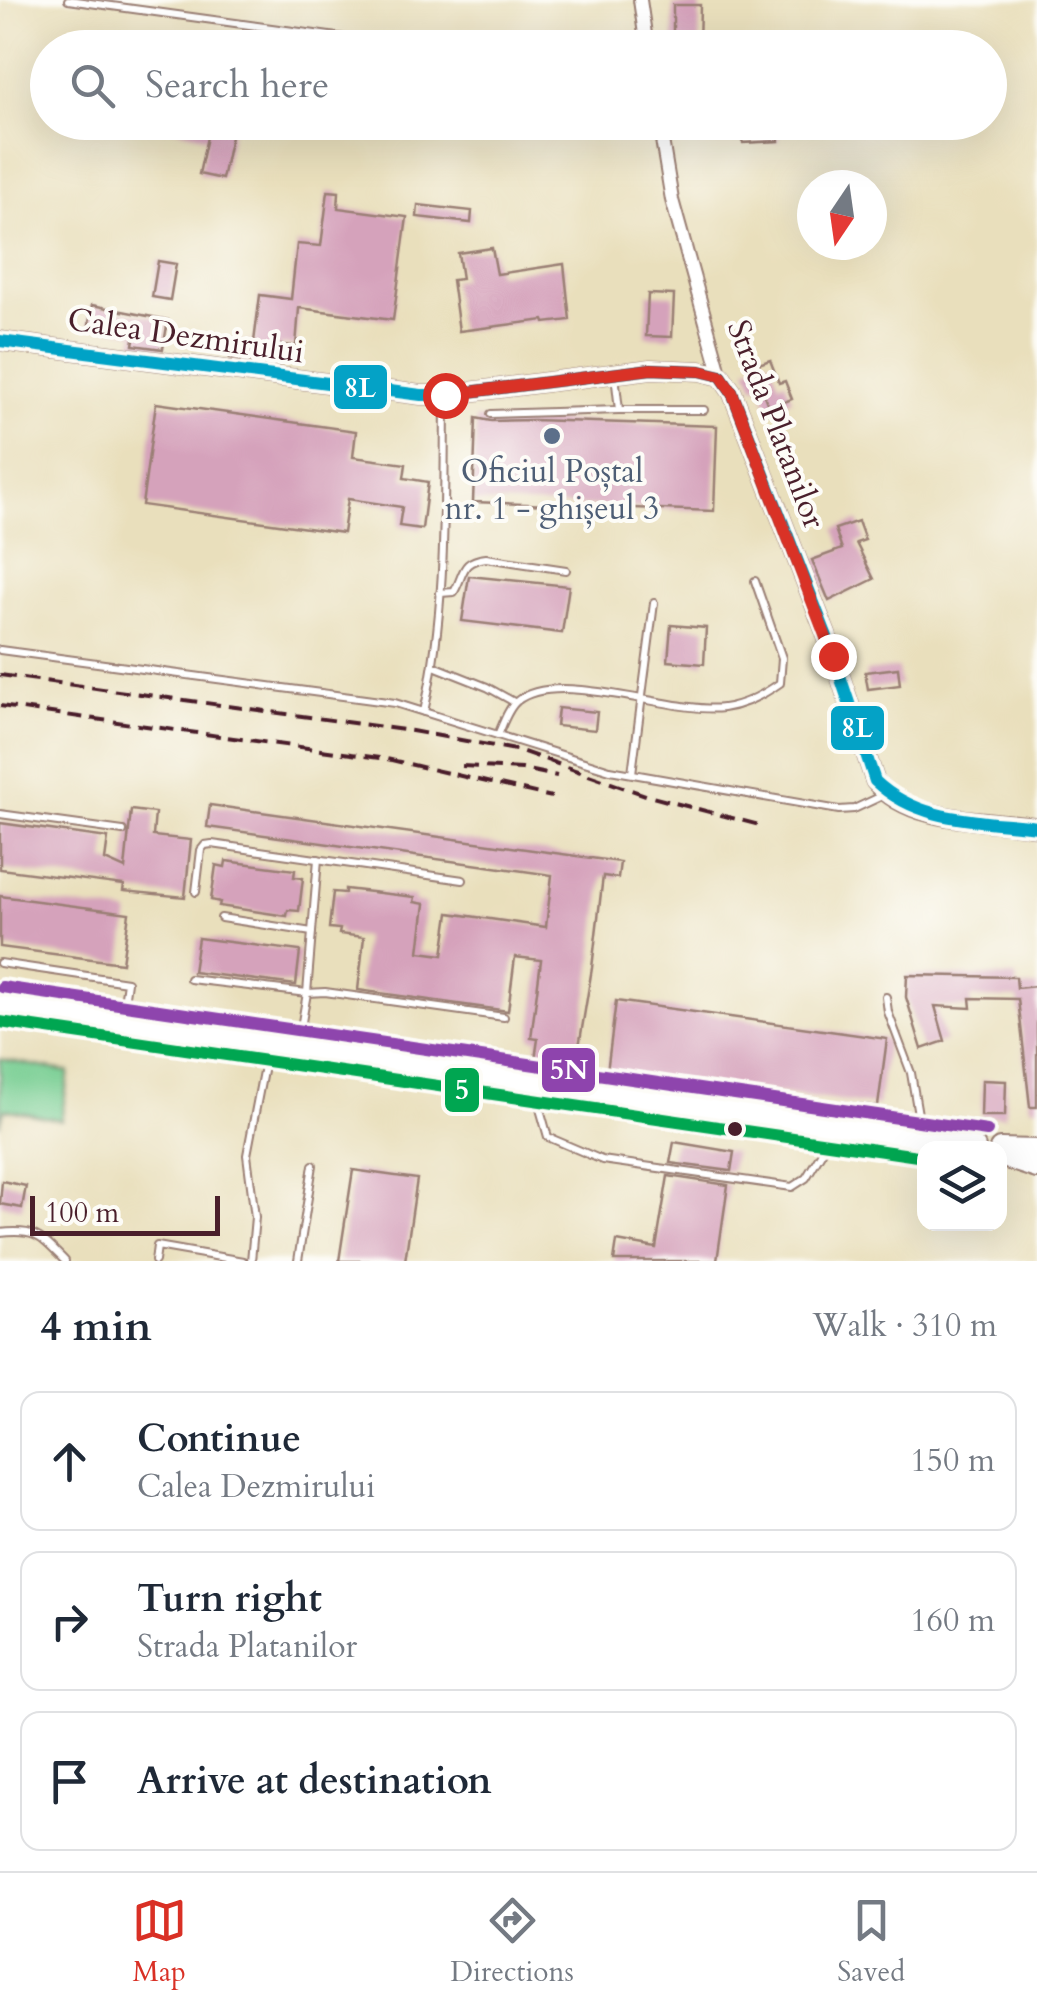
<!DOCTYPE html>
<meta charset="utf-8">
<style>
:root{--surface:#fff;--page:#f2f2f3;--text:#1f2937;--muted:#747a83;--line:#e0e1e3;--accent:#d93025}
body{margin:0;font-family:Cardo,serif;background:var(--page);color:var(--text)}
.controls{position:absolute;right:30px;bottom:30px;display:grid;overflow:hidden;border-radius:20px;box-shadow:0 10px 40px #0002}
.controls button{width:90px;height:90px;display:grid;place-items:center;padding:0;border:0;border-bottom:2px solid var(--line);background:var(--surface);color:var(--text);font:50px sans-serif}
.compass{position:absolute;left:797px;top:170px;width:90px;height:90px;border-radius:50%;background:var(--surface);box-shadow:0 10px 40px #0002;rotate:193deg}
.scale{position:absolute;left:30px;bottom:25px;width:190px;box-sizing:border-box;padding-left:10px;border:5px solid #4a1f2b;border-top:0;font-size:28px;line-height:35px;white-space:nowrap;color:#4a1f2b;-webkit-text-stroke:8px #fdfcf7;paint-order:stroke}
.stop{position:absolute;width:30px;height:30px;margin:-22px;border:8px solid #d93025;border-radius:50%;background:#fff}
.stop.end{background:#d93025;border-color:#fff;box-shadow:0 2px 10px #0008}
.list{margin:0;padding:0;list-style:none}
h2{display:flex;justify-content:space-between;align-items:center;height:130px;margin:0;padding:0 40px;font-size:42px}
h2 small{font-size:32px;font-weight:400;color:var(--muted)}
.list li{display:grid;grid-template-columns:65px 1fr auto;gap:30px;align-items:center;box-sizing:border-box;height:140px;margin:0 20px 20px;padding:0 20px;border:2px solid var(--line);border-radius:20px}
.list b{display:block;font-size:38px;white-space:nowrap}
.list p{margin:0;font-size:32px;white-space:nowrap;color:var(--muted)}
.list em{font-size:32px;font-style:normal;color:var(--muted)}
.icon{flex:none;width:55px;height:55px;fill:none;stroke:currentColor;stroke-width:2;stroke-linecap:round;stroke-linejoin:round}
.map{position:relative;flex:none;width:1037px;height:1261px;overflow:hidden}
.search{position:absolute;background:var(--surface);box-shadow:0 10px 40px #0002;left:30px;right:30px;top:30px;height:110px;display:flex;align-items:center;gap:25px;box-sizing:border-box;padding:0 35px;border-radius:55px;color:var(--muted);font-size:38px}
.sheet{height:610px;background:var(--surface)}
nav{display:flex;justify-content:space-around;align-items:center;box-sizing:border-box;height:140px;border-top:2px solid var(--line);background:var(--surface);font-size:28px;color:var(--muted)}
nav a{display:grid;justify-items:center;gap:5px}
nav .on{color:var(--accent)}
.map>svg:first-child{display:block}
.green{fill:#76cd91;stroke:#60765e;stroke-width:2.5}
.building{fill:#d5a2bb}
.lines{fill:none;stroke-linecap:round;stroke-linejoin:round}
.service-casing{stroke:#9a7f74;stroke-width:10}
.minor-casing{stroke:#9a7f74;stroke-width:16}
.secondary-casing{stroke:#9a7f74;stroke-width:21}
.primary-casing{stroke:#9a7f74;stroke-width:24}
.service{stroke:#fff;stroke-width:6}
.minor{stroke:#fff;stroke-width:12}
.secondary{stroke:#fff;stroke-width:18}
.primary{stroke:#fff;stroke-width:20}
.rail{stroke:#4a1f2b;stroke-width:4;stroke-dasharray:15 8;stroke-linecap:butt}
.bus-1-casing{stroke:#fdfcf7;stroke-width:20}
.bus-2-casing{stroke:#fdfcf7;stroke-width:20}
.bus-3-casing{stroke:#fdfcf7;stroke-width:20}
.bus-1{stroke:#04a2c6;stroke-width:12}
.bus-2{stroke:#00a651;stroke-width:12}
.bus-3{stroke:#8e44ad;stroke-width:12}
.route{stroke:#d93025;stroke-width:12}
.service-dot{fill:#5c6f8a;stroke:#fdfcf7;stroke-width:4}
.bus-dot{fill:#4a1f2b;stroke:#fdfcf7;stroke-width:4}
.labels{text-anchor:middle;stroke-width:8;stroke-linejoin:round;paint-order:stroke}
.street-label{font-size:32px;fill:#4a1f2b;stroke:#fdfcf7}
.service-label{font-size:32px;fill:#4e5e75;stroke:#fdfcf7}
.line-badge{stroke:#fdfcf7;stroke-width:4}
.badge-label{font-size:28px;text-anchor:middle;font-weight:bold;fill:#fff}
</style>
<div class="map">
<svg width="1037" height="1261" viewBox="0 0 1037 1261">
<rect width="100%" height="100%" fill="#fdfcf7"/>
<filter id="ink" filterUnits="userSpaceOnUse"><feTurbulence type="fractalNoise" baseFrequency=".01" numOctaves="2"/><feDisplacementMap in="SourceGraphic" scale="20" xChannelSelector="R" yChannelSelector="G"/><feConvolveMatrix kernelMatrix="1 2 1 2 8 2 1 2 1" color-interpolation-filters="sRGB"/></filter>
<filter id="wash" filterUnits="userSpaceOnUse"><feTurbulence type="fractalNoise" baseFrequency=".0048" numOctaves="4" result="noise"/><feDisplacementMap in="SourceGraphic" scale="40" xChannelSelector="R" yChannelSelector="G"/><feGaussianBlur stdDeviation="2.25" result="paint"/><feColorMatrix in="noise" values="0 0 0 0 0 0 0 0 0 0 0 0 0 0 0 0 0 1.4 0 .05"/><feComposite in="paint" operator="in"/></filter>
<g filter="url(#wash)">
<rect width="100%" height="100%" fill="#e9dfbc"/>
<polygon class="green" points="0,1059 69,1072 61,1120 4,1109 0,1126"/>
<g id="blocks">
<g class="building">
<polygon points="673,5 700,5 699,48 673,48"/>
<polygon points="164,122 234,122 222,179 199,174 207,137 164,126"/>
<polygon points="777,122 779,141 743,143 733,126"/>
<polygon points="328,191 339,192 338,208 407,217 393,320 299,308 296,346 281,345 278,364 230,358 232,340 254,342 260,295 291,299 297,244 321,246"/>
<polygon points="418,205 472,211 471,223 417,217"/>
<polygon points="492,248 497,274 564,264 570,320 545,323 544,320 459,331 452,280 462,279 458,253"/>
<polygon points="158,261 176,264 170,300 152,297"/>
<polygon points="648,294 674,295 672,337 646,336"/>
<polygon points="92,305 168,320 163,349 133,345 135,333 89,324"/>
<polygon points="770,360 779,383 785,381 792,399 769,408 760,385 754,387 747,368"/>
<polygon points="156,403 356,431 353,457 406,464 404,478 428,482 422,529 399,526 402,507 348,499 343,533 142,505"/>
<polygon points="476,418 491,421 533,420 717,426 714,511 473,502"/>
<polygon points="858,521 865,540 856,543 874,579 829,601 812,560 842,549 835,529"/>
<polygon points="469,576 569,586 562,633 462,621"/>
<polygon points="671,625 706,628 704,664 668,661"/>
<polygon points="898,668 900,685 868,689 865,672"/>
<polygon points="558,708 597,712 595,730 556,726"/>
<polygon points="210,805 620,862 618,878 603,876 592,968 575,1071 534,1066 538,1039 531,1038 541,960 515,957 508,1011 358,990 364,937 339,934 340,929 329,928 333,892 345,893 345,889 415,897 414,902 425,904 419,952 443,955 449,913 546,927 552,875 207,827"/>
<polygon points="131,810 155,813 153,836 191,840 185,897 123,891 124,885 0,869 0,823 108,838 105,860 125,869"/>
<polygon points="226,861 295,870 294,877 303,878 299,911 288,910 287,916 219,906 220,902 211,900 216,865 225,867"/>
<polygon points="0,896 129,913 122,963 0,947"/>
<polygon points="198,938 300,951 296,985 193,972"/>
<polygon points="907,975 1016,977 1017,988 1037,986 1037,1107 1030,1107 1018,999 970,998 971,1008 935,1006 945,1041 922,1049 906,997"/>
<polygon points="616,1001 887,1039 878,1106 607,1072"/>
<polygon points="982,1080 1006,1081 1005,1116 981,1116"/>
<polygon points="674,1142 734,1152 731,1171 670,1163"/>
<polygon points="353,1170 417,1179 405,1261 339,1261"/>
<polygon points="668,1176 728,1185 717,1261 614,1261 617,1241 656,1248"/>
<polygon points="2,1181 26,1186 22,1208 0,1204"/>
</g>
</g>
</g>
<g filter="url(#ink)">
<use href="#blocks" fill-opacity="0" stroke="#9a7f74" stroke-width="2.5"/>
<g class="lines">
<defs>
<g id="service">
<polyline points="68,0 417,48"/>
<polyline points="619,410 704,410"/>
<polyline points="491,414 619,410 615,375"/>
<path d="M440,593L454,592C465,573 460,561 486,558L566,570"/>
<polyline points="0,650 395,703 610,770 839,810 854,809 884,795"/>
<polyline points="434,666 487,687 514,702"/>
<path d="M424,712C447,609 444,501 445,395"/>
<path d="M498,735C503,724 508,708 517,701C557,668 672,714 723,708C745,705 763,695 780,683L782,658L755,581"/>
<polyline points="632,773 654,603"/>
<polyline points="0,814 123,831"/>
<polyline points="196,892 201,850 205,845 212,844 463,880"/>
<polyline points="221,918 312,932"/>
<polyline points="0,963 127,982 122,1017"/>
<polyline points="190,979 307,993 325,992 504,1017"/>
<polyline points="886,997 888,1012 911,1073 922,1138"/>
<polyline points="298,1045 307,993 318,859"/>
<polyline points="534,1088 548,1137 602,1160 792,1187 806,1178 834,1132"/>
<path d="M0,1233C36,1229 40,1236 65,1261"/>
<polyline points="155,1261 157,1246 243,1261"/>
<polyline points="251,1261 255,1217 247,1155 268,1045"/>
<polyline points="298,1261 313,1165"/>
</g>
<g id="minor">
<polyline points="640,0 647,48"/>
<polyline points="659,122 672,200 721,376"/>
</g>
<path id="secondary" d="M0,341L421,395H445L651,369L700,371L721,376L732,392L826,634L875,781C910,824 985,819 1037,827"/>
<g id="primary">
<polyline points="0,1004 269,1042 975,1148"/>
<polyline points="1000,1149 1037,1150"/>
<polyline points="1000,1156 1037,1168"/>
</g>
</defs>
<use href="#service" class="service-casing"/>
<use href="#minor" class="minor-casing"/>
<use href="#secondary" class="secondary-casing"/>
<use href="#primary" class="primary-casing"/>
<use href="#service" class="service"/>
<use href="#minor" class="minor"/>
<use href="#secondary" class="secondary"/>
<use href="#primary" class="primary"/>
<g class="rail">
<polyline points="0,675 412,731 521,751 648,796 763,826"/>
<polyline points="0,706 387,759 552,797"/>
<polyline points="462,766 522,769 557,776"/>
</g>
<defs>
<g id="bus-1">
<polyline points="0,341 421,395 445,395 651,369 700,371 721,376"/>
<path d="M721,376L732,392L826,634L875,781C919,823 980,820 1037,827"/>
</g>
<polyline id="bus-2" points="0,1022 924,1157"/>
<polyline id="bus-3" points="2,987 987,1131"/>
</defs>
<use href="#bus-1" class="bus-1-casing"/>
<use href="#bus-2" class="bus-2-casing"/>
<use href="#bus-3" class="bus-3-casing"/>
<use href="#bus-1" class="bus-1"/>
<use href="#bus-2" class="bus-2"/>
<use href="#bus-3" class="bus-3"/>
</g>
</g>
<g class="lines" filter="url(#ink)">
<polyline class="route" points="445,395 651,369 700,371 721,376 732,392 833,656"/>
</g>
<circle class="service-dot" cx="552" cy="436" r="10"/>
<circle class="bus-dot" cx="735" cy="1129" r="9"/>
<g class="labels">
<g class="street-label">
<text transform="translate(186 335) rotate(8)" y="11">Calea Dezmirului</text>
<text transform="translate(777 424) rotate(69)" y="11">Strada Platanilor</text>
</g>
<g class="service-label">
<text x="552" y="482">Oficiul Poștal<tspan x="552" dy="37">nr. 1 - ghișeul 3</tspan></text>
</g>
</g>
<g class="line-badge">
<rect x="332" y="363" width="57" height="48" rx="10" fill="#04a2c6"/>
<rect x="829" y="704" width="57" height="48" rx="10" fill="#04a2c6"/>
<rect x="540" y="1046" width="57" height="48" rx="10" fill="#8e44ad"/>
<rect x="443" y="1066" width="38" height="48" rx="10" fill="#00a651"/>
</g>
<g class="badge-label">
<text x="360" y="397">8L</text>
<text x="857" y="737">8L</text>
<text x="569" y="1079">5N</text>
<text x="462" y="1099">5</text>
</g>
</svg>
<div class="controls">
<button><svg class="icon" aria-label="layers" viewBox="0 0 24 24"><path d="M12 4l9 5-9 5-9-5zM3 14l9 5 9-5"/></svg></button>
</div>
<svg class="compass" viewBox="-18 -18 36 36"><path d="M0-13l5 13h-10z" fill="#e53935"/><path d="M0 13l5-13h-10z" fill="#747a83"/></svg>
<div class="scale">100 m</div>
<div class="stop" style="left:445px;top:395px"></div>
<div class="stop end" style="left:833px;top:656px"></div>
<div class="search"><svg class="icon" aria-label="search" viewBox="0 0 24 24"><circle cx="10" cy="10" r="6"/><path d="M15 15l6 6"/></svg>Search here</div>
</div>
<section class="sheet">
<h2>4 min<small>Walk · 310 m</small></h2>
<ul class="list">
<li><svg class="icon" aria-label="ahead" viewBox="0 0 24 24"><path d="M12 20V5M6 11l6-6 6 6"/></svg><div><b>Continue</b><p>Calea Dezmirului</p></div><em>150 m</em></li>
<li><svg class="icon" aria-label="right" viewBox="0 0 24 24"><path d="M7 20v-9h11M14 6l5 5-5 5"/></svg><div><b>Turn right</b><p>Strada Platanilor</p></div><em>160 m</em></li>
<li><svg class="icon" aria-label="arrive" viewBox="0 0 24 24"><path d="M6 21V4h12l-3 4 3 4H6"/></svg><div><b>Arrive at destination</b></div></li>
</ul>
</section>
<nav>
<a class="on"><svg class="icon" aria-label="map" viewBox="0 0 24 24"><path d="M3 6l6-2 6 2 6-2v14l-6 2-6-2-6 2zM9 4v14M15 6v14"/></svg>Map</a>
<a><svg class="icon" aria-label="directions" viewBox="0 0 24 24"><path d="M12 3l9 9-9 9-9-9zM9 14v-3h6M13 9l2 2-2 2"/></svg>Directions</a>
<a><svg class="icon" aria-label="saved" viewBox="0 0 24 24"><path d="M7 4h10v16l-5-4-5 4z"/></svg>Saved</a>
</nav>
